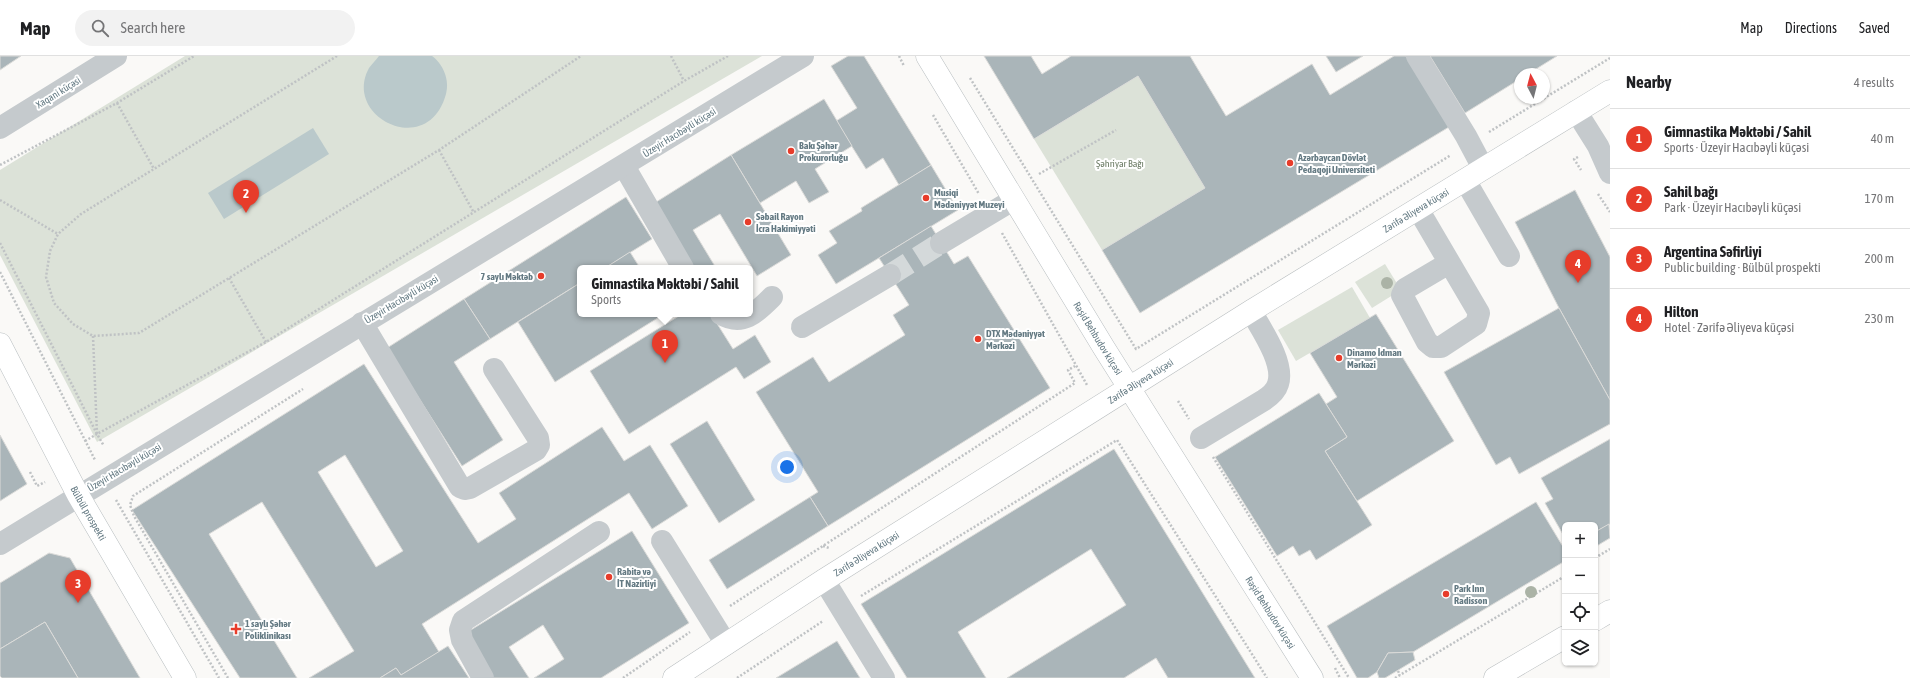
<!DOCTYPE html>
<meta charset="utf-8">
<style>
:root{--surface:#fff;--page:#f2f2f2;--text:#202124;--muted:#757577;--line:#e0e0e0;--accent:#e73c2a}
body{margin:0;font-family:"Asap Condensed",sans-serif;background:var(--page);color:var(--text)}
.controls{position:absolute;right:12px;bottom:12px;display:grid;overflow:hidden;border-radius:6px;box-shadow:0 1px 3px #0004}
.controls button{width:36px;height:36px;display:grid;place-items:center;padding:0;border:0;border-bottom:1px solid var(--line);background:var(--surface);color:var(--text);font:20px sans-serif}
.compass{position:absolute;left:1514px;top:12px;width:36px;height:36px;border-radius:50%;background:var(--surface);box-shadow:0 1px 3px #0004;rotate:353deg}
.you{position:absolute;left:787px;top:411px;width:14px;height:14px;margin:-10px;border:3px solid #fff;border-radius:50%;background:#1a73e8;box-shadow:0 0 0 6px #1a73e833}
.badge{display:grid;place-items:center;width:26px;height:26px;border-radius:50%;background:var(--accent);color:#fff;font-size:13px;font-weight:700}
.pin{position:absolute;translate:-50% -33px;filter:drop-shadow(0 1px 2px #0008)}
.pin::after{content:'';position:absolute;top:21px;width:14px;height:12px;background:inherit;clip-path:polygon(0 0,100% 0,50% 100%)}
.popup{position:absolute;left:577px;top:209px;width:176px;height:52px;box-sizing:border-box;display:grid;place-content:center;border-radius:6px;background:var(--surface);filter:drop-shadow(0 1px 3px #0005);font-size:13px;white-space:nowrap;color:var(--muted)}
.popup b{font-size:15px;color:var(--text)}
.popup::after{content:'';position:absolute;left:50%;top:100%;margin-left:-8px;border:8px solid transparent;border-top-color:var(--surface)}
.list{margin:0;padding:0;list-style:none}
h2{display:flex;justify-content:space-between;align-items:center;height:52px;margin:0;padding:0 16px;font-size:17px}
h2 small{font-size:13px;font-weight:400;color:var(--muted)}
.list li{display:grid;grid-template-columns:26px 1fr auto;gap:12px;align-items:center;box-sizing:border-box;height:60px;padding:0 16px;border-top:1px solid var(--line)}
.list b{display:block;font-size:15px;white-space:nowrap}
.list p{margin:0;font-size:13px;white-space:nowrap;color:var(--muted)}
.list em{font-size:13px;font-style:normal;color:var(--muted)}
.icon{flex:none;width:22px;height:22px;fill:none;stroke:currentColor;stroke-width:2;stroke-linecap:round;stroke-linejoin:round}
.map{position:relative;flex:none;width:1610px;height:622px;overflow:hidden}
header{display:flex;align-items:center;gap:24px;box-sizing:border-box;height:56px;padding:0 20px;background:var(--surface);border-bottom:1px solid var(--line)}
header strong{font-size:19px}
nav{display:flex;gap:22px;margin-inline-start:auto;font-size:14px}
.search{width:280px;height:36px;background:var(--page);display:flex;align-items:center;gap:10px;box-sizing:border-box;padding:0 14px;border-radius:22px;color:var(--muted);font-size:15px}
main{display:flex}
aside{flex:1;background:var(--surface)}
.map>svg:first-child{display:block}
.green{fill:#dce2d8}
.water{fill:#bac9cb}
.building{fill:#aab5b9;stroke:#dbdbd9;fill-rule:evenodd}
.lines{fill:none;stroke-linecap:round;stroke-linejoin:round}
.minor-tunnel{stroke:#d4d9da;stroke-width:22;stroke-dasharray:22 11;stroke-linecap:butt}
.major-casing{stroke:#b8bec0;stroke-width:23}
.highway-casing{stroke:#b8bdbf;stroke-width:23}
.path{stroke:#bfc2c4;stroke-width:2.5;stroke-dasharray:2 2;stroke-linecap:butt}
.minor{stroke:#c5cacd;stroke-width:22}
.major{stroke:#fff;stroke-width:22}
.highway{stroke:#fff;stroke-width:22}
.tree{fill:#abb3a6}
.poi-dot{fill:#e73c2a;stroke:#fff;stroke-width:1.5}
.labels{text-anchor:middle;stroke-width:4;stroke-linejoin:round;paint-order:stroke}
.street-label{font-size:10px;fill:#647a83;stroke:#fff}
.poi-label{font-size:10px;font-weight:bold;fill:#647a83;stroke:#fff;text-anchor:start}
.park-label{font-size:10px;fill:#6a7a63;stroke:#fff}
</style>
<header>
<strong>Map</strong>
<div class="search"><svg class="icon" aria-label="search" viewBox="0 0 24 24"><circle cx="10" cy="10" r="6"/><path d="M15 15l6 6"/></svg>Search here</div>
<nav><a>Map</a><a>Directions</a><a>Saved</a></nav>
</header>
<main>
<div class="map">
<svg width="1610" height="622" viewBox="0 0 1610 622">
<rect width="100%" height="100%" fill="#faf9f7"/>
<g class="green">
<polygon points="185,0 762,0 97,386 0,199 0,114"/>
<polygon points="1138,20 1205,132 1102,194 1034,83"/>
<polygon points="1385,208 1401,234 1372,252 1355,226"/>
<polygon points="1352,231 1370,262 1296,305 1278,274"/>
</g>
<g class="water">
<path d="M379,0H432C443,8 450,24 446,38C428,104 342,61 369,12C372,8 376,4 379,0Z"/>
<polygon points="313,72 329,98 224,163 208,137"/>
</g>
<g class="building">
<polygon points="0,0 21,0 0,14"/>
<polygon points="848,0 864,0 931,109 899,129 883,102 866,113 836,65 857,52 831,10"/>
<polygon points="984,0 1031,0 1042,18 1071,0 1190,0 1226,60 1312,8 1330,39 1394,0 1406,0 1449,71 1140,257 1102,194 1205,132 1138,20 1034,83"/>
<polygon points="1326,0 1363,0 1336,16"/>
<polygon points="1430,0 1557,0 1528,18 1520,18 1520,23 1465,57"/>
<polygon points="824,43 852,90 815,113 829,136 809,147 796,125 760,147 731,99"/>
<polygon points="731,99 791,199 757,220 720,158 693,174 716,212 690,212 653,148"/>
<polygon points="931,109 958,154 836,228 818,199 837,187 829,175 862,155 861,152"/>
<polygon points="1575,134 1610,201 1610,344 1559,252 1515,166"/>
<polygon points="626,141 652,183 605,212 580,212 580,227 490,283 464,243"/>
<polygon points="931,170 954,208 968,200 1050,332 828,470 810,441 818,436 756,336 813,301 829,326 905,279 893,259 909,249 879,202"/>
<polygon points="630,196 640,212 605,212"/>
<polygon points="580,227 580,258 664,258 555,326 518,266"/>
<polygon points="464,243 490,283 454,306 503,384 462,410 387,292"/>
<polygon points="1559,252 1610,344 1610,368 1519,418 1510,401 1496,409 1444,316"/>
<polygon points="682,258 711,258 733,293 755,279 771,306 744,323 736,311 629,378 590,315"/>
<polygon points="1376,258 1454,385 1357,445 1325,395 1347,381 1326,348 1337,341 1310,297"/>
<path d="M364,308L478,487L516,463L499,437L602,371L624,405L650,389L688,450L652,473L629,437L422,568L439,596L401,619L396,612L380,622H309L354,595L262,446L209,478L297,622H240L132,454ZM345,399L403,495L376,511L318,416Z"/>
<polygon points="1319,337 1347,381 1325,395 1372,469 1316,504 1310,494 1299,500 1293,490 1277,500 1215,401"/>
<polygon points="707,365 755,444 719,467 670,388"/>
<polygon points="0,379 27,428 0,445"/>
<polygon points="1610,383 1610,468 1595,476 1595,469 1565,469 1565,482 1545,447 1553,443 1541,422"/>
<polygon points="1114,393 1255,622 1168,622 1156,602 1124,622 1007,622 1126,549 1091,493 958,576 986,622 907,622 861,548"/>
<polygon points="810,441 828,470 727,533 709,504"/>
<polygon points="1536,446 1565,494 1565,505 1413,596 1388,597 1377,616 1368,622 1357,622 1327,570"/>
<polygon points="1609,468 1610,482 1595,491 1595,476"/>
<polygon points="632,475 689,567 601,622 534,622 564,603 543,569 509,591 529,622 487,622 461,580"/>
<polygon points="49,497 70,502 140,622 78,622 45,566 0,593 0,527"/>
<polygon points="45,566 78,622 2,622 0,620 0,593"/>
<polygon points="837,585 860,622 776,622"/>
<polygon points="448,590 469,622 380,622 396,612 401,619"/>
<polygon points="1413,596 1415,604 1385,622 1379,622 1377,616 1388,597"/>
</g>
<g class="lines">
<polyline class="minor-tunnel" points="890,219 941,187"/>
<defs>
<g id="major">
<path id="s1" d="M927,0L1104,292L1312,622"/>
<path id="s2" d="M0,288L78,439L185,622"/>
</g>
<g id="highway">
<polyline points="1595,564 1610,555"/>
<path id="s3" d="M674,622L824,524L1251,255L1610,35"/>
<polyline points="1495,622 1565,581"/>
</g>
</defs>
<use href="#major" class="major-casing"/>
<use href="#highway" class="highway-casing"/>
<g class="path">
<polyline points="337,0 81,158 58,178 50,195 46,221 54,247 73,268 93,280 139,277 439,94 581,0"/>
<polyline points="671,0 684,25"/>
<polyline points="899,0 904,10"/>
<polyline points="970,22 1136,293 1451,99"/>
<polyline points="117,47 154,113"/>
<polyline points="933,59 979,138"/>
<polyline points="1489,76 1610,2"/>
<polyline points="439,94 474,157"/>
<polyline points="1578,101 1574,103 1581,114"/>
<polyline points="0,109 117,47 194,0"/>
<polyline points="1039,118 1116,74"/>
<polyline points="1598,138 1610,156"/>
<polyline points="0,144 58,178"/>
<polyline points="1002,177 1087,329 1086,330"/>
<polyline points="0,187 97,378 266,286 684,25 728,0"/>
<polyline points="0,216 95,404"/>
<polyline points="229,222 266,286"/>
<polyline points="93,280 97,378 104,390"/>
<polyline points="1178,345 1189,363"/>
<polyline points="85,385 97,378"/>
<polyline points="1213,401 1349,622"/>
<polyline points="30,416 37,430 45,426"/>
<polyline points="116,444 219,622"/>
<polyline points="823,490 829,492"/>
<polyline points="1595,502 1610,493"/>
<polyline points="861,540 1117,384 1267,622"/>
<polyline points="730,550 1075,327 1068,314 1075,310"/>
<polyline points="1335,612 1340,622"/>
<polyline points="1398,615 1400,619"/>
<polyline points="228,622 134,460 130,449 133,440 303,333"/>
<polyline points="623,622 690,576"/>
<polyline points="737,622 823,565"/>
<polyline points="1395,622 1565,520"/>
</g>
<g class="minor">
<polyline points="1417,0 1466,80 1483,112"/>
<polyline points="1576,55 1598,90 1610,117"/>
<polyline points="0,72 116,0"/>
<polyline points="624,110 683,212"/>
<polyline points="1465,124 1509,200"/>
<polyline points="1418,153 1479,257 1476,268 1441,291 1433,291 1427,286 1402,239 1405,233 1449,207"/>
<polyline points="941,187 1013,144"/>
<path d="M721,258C743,271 757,256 772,241"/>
<polyline points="362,267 460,431 465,433 470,432 536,394 539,389 538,382 494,313"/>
<polyline points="802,271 890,219"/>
<path d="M1201,382L1264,344C1270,340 1276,335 1278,328C1285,307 1261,273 1251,255"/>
<polyline points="662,485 726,588"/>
<polyline points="0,488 803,0"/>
<polyline points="824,524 884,622"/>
<polyline points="483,622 462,584 460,574 463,565 599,476"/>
</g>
<use href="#major" class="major"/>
<use href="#highway" class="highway"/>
</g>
<g class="tree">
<circle cx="1387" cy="227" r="6"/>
<circle cx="1531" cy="536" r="6"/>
</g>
<g class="poi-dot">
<circle cx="791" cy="95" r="4"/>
<circle cx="1290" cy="107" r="4"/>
<circle cx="926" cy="142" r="4"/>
<circle cx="748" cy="166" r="4"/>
<circle cx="541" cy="220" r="4"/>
<circle cx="978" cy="283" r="4"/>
<circle cx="1339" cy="302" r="4"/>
<circle cx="609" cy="521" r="4"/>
<circle cx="1446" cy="538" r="4"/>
<path d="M234 567h4v4h4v4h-4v4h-4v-4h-4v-4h4z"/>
</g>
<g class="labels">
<g class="street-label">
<text transform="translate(58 36) rotate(-32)" y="4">Xaqani küçəsi</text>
<text transform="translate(679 76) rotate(-32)" y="4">Üzeyir Hacıbəyli küçəsi</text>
<text dy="4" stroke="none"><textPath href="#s3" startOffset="877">Zərifə Əliyeva küçəsi</textPath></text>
<text transform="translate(401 243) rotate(-31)" y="4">Üzeyir Hacıbəyli küçəsi</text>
<text dy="4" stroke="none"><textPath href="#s1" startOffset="330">Rəşid Behbudov küçəsi</textPath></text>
<text dy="4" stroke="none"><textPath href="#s3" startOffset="553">Zərifə Əliyeva küçəsi</textPath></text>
<text transform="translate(124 411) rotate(-31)" y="4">Üzeyir Hacıbəyli küçəsi</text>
<text dy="4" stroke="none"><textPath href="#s2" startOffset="191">Bülbül prospekti</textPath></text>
<text dy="4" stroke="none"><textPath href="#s3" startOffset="229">Zərifə Əliyeva küçəsi</textPath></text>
<text dy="4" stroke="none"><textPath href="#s1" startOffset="654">Rəşid Behbudov küçəsi</textPath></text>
</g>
<g class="poi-label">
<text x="799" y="93">Bakı Şəhər<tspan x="799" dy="12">Prokurorluğu</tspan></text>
<text x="1298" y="105">Azərbaycan Dövlət<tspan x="1298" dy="12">Pedaqoji Universiteti</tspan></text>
<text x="934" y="140">Musiqi<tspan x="934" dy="12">Mədəniyyət Muzeyi</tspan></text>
<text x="756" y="164">Səbail Rayon<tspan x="756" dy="12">İcra Hakimiyyəti</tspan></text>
<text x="533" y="224" text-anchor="end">7 saylı Məktəb</text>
<text x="986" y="281">DTX Mədəniyyət<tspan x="986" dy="12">Mərkəzi</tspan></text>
<text x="1347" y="300">Dinamo İdman<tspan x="1347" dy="12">Mərkəzi</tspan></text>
<text x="617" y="519">Rabitə və<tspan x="617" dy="12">İT Nazirliyi</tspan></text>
<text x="1454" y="536">Park Inn<tspan x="1454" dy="12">Radisson</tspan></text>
<text x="245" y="571">1 saylı Şəhər<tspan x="245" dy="12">Poliklinikası</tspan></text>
</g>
<g class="park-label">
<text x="1120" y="111">Şəhriyar Bağı</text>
</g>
</g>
</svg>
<div class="controls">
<button>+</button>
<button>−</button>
<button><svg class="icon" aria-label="locate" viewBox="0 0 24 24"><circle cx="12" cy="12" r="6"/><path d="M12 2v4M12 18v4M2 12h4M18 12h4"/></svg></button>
<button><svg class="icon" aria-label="layers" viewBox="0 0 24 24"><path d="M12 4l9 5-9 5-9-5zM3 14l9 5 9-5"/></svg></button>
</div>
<svg class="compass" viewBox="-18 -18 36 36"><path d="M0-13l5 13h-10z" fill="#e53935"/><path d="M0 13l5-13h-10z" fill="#757577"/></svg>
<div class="you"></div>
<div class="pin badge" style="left:665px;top:307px">1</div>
<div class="popup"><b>Gimnastika Məktəbi / Sahil</b>Sports</div>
<div class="pin badge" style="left:246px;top:157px">2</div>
<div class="pin badge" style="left:78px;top:547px">3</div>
<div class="pin badge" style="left:1578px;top:227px">4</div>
</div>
<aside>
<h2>Nearby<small>4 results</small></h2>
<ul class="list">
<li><span class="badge">1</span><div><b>Gimnastika Məktəbi / Sahil</b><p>Sports · Üzeyir Hacıbəyli küçəsi</p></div><em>40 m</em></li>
<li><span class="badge">2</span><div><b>Sahil bağı</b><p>Park · Üzeyir Hacıbəyli küçəsi</p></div><em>170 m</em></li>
<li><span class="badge">3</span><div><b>Argentina Səfirliyi</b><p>Public building · Bülbül prospekti</p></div><em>200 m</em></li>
<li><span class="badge">4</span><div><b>Hilton</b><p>Hotel · Zərifə Əliyeva küçəsi</p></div><em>230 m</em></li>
</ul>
</aside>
</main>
